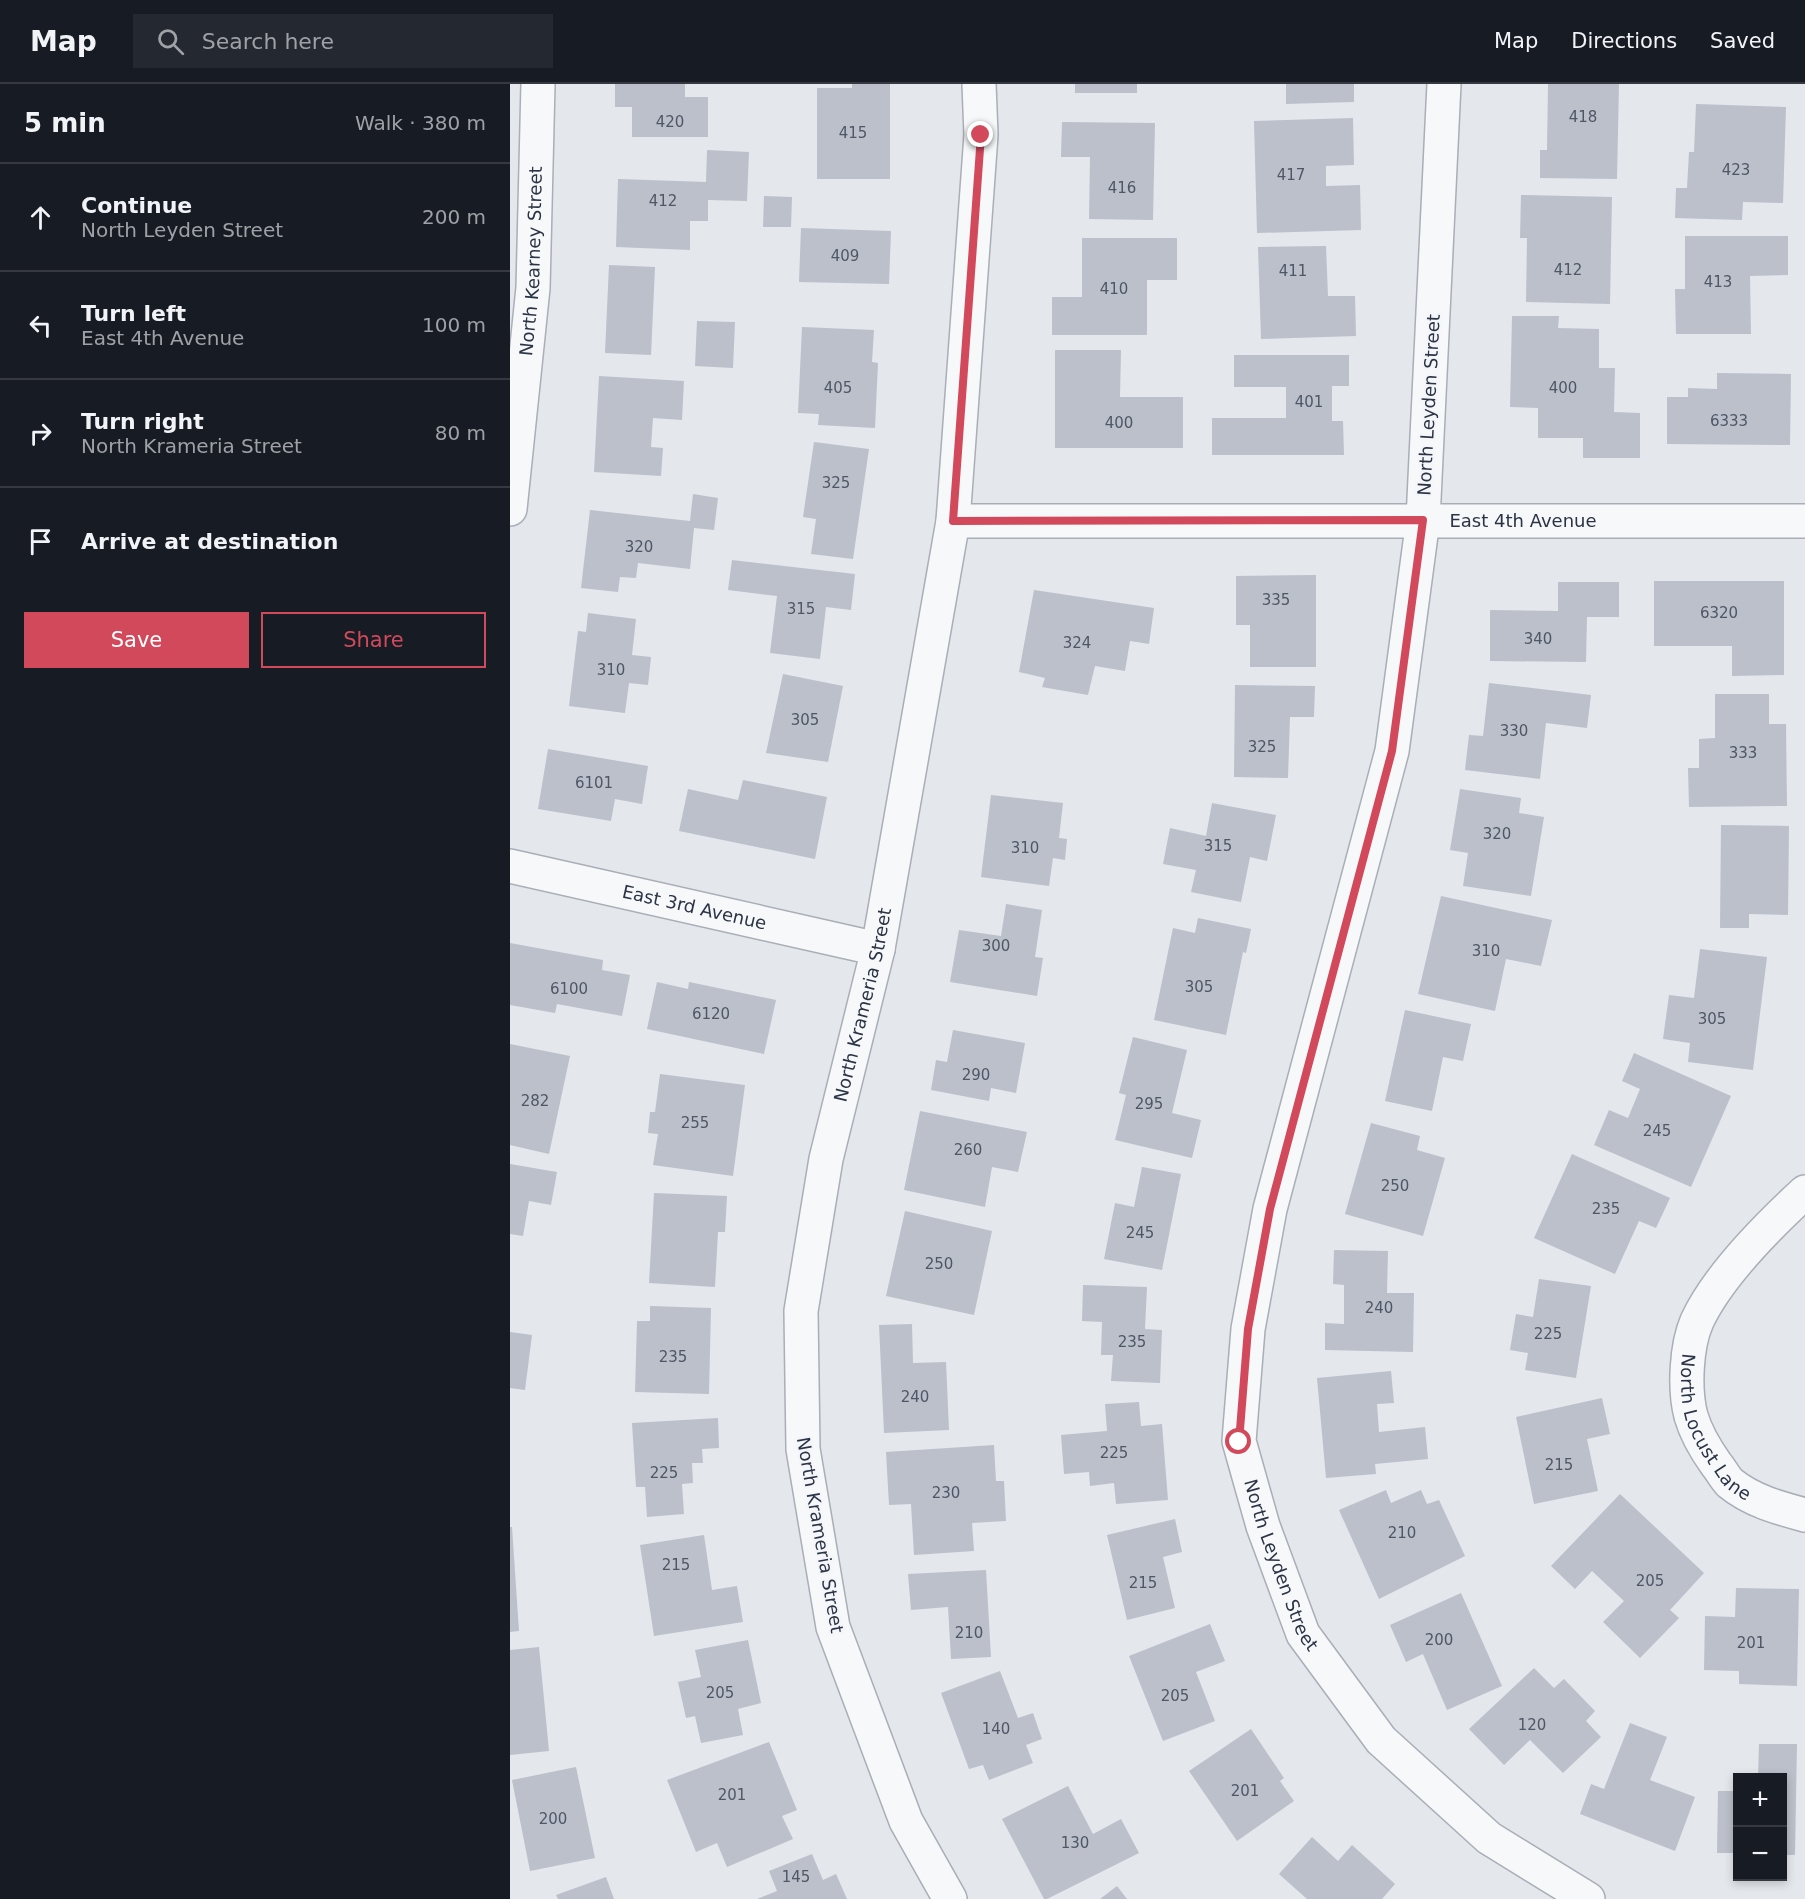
<!DOCTYPE html>
<meta charset="utf-8">
<style>
:root{--surface:#171b24;--page:#242831;--text:#f1f3f6;--muted:#9ea1a6;--line:#363941;--accent:#d1495b}
body{margin:0;font-family:"DejaVu Sans",sans-serif;background:var(--page);color:var(--text)}
.controls{position:absolute;right:18px;bottom:18px;display:grid;overflow:hidden;border-radius:0px;box-shadow:0 3px 9px #0003}
.controls button{width:54px;height:54px;display:grid;place-items:center;padding:0;border:0;border-bottom:2px solid var(--line);background:var(--surface);color:var(--text);font:30px sans-serif}
.stop{position:absolute;width:18px;height:18px;margin:-14px;border:4px solid #d1495b;border-radius:50%;background:#fff}
.stop.end{background:#d1495b;border-color:#fff;box-shadow:0 2px 6px #0008}
.list{margin:0;padding:0;list-style:none}
h2{display:flex;justify-content:space-between;align-items:center;height:78px;margin:0;padding:0 24px;font-size:26px}
h2 small{font-size:20px;font-weight:400;color:var(--muted)}
.list li{display:grid;grid-template-columns:39px 1fr auto;gap:18px;align-items:center;box-sizing:border-box;height:108px;padding:0 24px;border-top:2px solid var(--line)}
.list b{display:block;font-size:22px;white-space:nowrap}
.list p{margin:0;font-size:20px;white-space:nowrap;color:var(--muted)}
.list em{font-size:20px;font-style:normal;color:var(--muted)}
.actions{display:flex;gap:12px;padding:18px 24px}
.actions a{flex:1;padding:14px 0;border:2px solid var(--accent);border-radius:0px;text-align:center;font-size:21px;color:var(--accent)}
.actions .main{background:var(--accent);color:#fff}
.icon{flex:none;width:33px;height:33px;fill:none;stroke:currentColor;stroke-width:2;stroke-linecap:round;stroke-linejoin:round}
.map{position:relative;flex:none;width:1295px;height:1815px;overflow:hidden}
header{display:flex;align-items:center;gap:36px;box-sizing:border-box;height:84px;padding:0 30px;background:var(--surface);border-bottom:2px solid var(--line)}
header strong{font-size:28px}
nav{display:flex;gap:33px;margin-inline-start:auto;font-size:21px}
.search{width:420px;height:54px;background:var(--page);display:flex;align-items:center;gap:15px;box-sizing:border-box;padding:0 21px;border-radius:0px;color:var(--muted);font-size:22px}
main{display:flex}
aside{flex:1;background:var(--surface)}
.map>svg:first-child{display:block}
.building{fill:#bbc0ca}
.lines{fill:none;stroke-linecap:round;stroke-linejoin:round}
.minor-casing{stroke:#a9aeb7;stroke-width:36}
.minor{stroke:#f7f8fa;stroke-width:33}
.route{stroke:#d1495b;stroke-width:8}
.labels{text-anchor:middle;stroke-width:5;stroke-linejoin:round;paint-order:stroke}
.number-label{font-size:15px;fill:#4f5766}
.street-label{font-size:18px;fill:#2b3445;stroke:#f4f6f9}
</style>
<header>
<strong>Map</strong>
<div class="search"><svg class="icon" aria-label="search" viewBox="0 0 24 24"><circle cx="10" cy="10" r="6"/><path d="M15 15l6 6"/></svg>Search here</div>
<nav><a>Map</a><a>Directions</a><a>Saved</a></nav>
</header>
<main>
<aside>
<h2>5 min<small>Walk · 380 m</small></h2>
<ul class="list">
<li><svg class="icon" aria-label="ahead" viewBox="0 0 24 24"><path d="M12 20V5M6 11l6-6 6 6"/></svg><div><b>Continue</b><p>North Leyden Street</p></div><em>200 m</em></li>
<li><svg class="icon" aria-label="left" viewBox="0 0 24 24"><path d="M17 20v-9H6M10 6l-5 5 5 5"/></svg><div><b>Turn left</b><p>East 4th Avenue</p></div><em>100 m</em></li>
<li><svg class="icon" aria-label="right" viewBox="0 0 24 24"><path d="M7 20v-9h11M14 6l5 5-5 5"/></svg><div><b>Turn right</b><p>North Krameria Street</p></div><em>80 m</em></li>
<li><svg class="icon" aria-label="arrive" viewBox="0 0 24 24"><path d="M6 21V4h12l-3 4 3 4H6"/></svg><div><b>Arrive at destination</b></div></li>
</ul>
<div class="actions"><a class="main">Save</a><a>Share</a></div>
</aside>
<div class="map">
<svg width="1295" height="1815" viewBox="0 0 1295 1815">
<rect width="100%" height="100%" fill="#e4e7ec"/>
<g class="building">
<polygon points="105,0 175,0 175,13 198,13 198,53 122,53 122,23 105,23"/>
<polygon points="342,0 380,0 380,95 307,95 307,4 342,4"/>
<rect x="565" y="0" width="62" height="9"/>
<polygon points="776,0 844,0 844,18 776,20"/>
<polygon points="1038,0 1109,0 1107,95 1030,94 1030,66 1037,66"/>
<polygon points="1186,20 1276,23 1273,119 1233,118 1232,136 1165,134 1166,104 1177,104 1179,68 1184,68"/>
<polygon points="843,34 844,81 816,82 816,102 850,101 851,146 747,149 744,37"/>
<polygon points="552,38 645,39 643,136 579,135 580,73 551,73"/>
<polygon points="197,66 239,68 237,117 198,116 198,137 180,137 180,166 106,163 108,95 196,98"/>
<polygon points="1011,111 1102,113 1100,220 1016,218 1017,154 1010,154"/>
<polygon points="254,112 282,113 281,143 253,143"/>
<polygon points="291,144 381,147 379,200 289,198"/>
<polygon points="1175,152 1278,152 1278,191 1240,192 1241,250 1166,250 1165,205 1175,205"/>
<polygon points="572,154 667,154 667,196 637,196 637,251 542,251 542,213 572,213"/>
<polygon points="816,162 818,212 845,212 846,252 751,255 748,163"/>
<polygon points="99,181 145,183 141,271 95,269"/>
<polygon points="1002,232 1049,232 1048,244 1089,245 1089,284 1105,284 1104,328 1130,329 1130,374 1073,374 1073,354 1028,354 1028,324 1000,323"/>
<polygon points="187,237 225,238 223,284 185,282"/>
<polygon points="292,243 364,246 362,278 368,279 365,344 308,341 309,330 288,329"/>
<polygon points="545,266 611,266 610,313 673,313 673,364 545,364"/>
<polygon points="724,271 839,271 839,302 822,302 822,337 833,337 834,371 702,371 702,334 776,334 776,303 724,303"/>
<polygon points="1207,289 1281,290 1280,361 1157,360 1157,313 1178,313 1178,304 1207,305"/>
<polygon points="89,292 174,297 172,336 143,334 141,363 153,364 151,392 84,388"/>
<polygon points="304,358 359,365 343,475 301,470 306,435 293,433"/>
<polygon points="183,410 208,414 204,446 184,444 180,485 128,479 126,494 110,493 108,508 71,504 80,426 180,437"/>
<polygon points="222,476 345,490 341,526 316,523 310,575 260,569 267,512 218,506"/>
<polygon points="806,491 806,583 740,583 740,541 726,541 726,492"/>
<polygon points="1144,497 1274,497 1274,591 1222,592 1222,562 1144,562"/>
<polygon points="1048,498 1109,498 1109,533 1077,533 1076,578 980,577 980,526 1048,527"/>
<polygon points="524,506 644,524 639,560 620,557 615,587 585,582 578,611 532,603 535,594 509,588"/>
<polygon points="78,529 126,535 122,571 141,573 138,601 119,599 115,629 59,622 68,547 76,548"/>
<polygon points="273,590 333,602 318,678 256,669"/>
<polygon points="979,599 1081,611 1077,644 1036,639 1030,695 955,686 959,651 973,652"/>
<polygon points="725,601 805,602 804,633 780,633 778,694 724,693"/>
<polygon points="1205,610 1259,610 1259,640 1276,640 1277,722 1179,723 1178,684 1189,684 1189,655 1205,654"/>
<polygon points="38,665 138,682 132,720 105,715 101,737 28,725"/>
<polygon points="233,696 317,713 305,775 169,747 178,705 228,716"/>
<polygon points="950,705 1011,714 1009,729 1034,733 1021,812 953,802 958,769 940,766"/>
<polygon points="481,711 553,719 549,754 557,755 555,776 543,774 539,802 471,793"/>
<polygon points="702,719 766,731 757,777 740,773 731,818 681,808 686,786 653,780 660,744 696,752"/>
<polygon points="1211,741 1279,742 1278,831 1239,830 1239,844 1210,844"/>
<polygon points="931,812 1042,836 1031,882 996,875 985,927 908,910"/>
<polygon points="496,820 532,826 525,873 533,874 527,912 440,898 449,846 491,852"/>
<polygon points="688,834 741,845 736,869 733,868 716,951 644,936 663,844 685,849"/>
<polygon points="0,859 93,876 92,886 120,891 112,932 47,920 45,929 0,921"/>
<polygon points="1190,865 1257,873 1243,986 1178,978 1180,959 1153,955 1159,911 1184,914"/>
<polygon points="147,898 178,905 179,898 266,916 254,970 137,945"/>
<polygon points="895,926 961,940 953,977 933,973 922,1027 875,1017"/>
<polygon points="443,946 515,959 506,1009 481,1004 479,1017 421,1006 426,976 437,978"/>
<polygon points="623,953 677,966 662,1029 691,1036 682,1074 605,1056 616,1011 609,1009"/>
<polygon points="0,960 60,972 39,1070 0,1061"/>
<polygon points="1124,969 1221,1012 1181,1103 1084,1061 1099,1026 1118,1034 1130,1005 1112,997"/>
<polygon points="150,990 235,1001 223,1092 143,1081 148,1050 138,1049 140,1028 145,1028"/>
<polygon points="410,1027 517,1048 508,1088 482,1083 475,1123 394,1106"/>
<polygon points="861,1039 910,1052 907,1066 935,1074 913,1152 835,1130"/>
<polygon points="1062,1070 1160,1114 1146,1144 1129,1137 1105,1190 1024,1154"/>
<polygon points="0,1080 47,1088 41,1121 19,1117 13,1152 0,1150"/>
<polygon points="632,1083 671,1090 652,1186 594,1175 605,1119 624,1123"/>
<polygon points="144,1109 217,1112 215,1148 208,1148 205,1203 139,1199"/>
<polygon points="395,1127 482,1147 464,1231 376,1212"/>
<polygon points="824,1166 878,1167 877,1209 904,1209 903,1268 815,1266 815,1239 834,1240 834,1201 823,1200"/>
<polygon points="1029,1195 1081,1202 1066,1294 1015,1286 1018,1269 1000,1266 1006,1230 1023,1233"/>
<polygon points="573,1201 637,1203 635,1245 652,1246 650,1299 601,1297 603,1271 591,1271 592,1238 572,1237"/>
<polygon points="140,1222 201,1224 199,1310 125,1308 127,1237 140,1237"/>
<polygon points="402,1240 403,1279 436,1278 439,1346 374,1349 369,1241"/>
<polygon points="0,1248 22,1251 15,1306 0,1304"/>
<polygon points="881,1287 884,1319 867,1320 869,1348 915,1343 918,1375 865,1380 866,1390 816,1394 807,1294"/>
<polygon points="1092,1314 1100,1350 1077,1355 1088,1407 1024,1420 1006,1333"/>
<polygon points="629,1318 631,1342 652,1340 658,1416 606,1420 604,1399 580,1402 579,1388 554,1390 551,1351 597,1347 595,1320"/>
<polygon points="208,1334 209,1364 192,1365 193,1379 182,1379 183,1399 172,1400 174,1430 137,1433 135,1403 126,1403 122,1339"/>
<polygon points="484,1361 486,1397 494,1397 496,1437 462,1439 464,1467 404,1471 401,1420 379,1421 376,1368"/>
<polygon points="876,1406 881,1419 911,1406 917,1420 929,1416 955,1472 869,1515 829,1426"/>
<polygon points="1110,1410 1194,1489 1160,1526 1169,1534 1130,1574 1093,1538 1114,1517 1082,1487 1065,1505 1041,1482"/>
<polygon points="665,1435 672,1468 653,1473 665,1524 617,1536 597,1451"/>
<polygon points="0,1443 2,1443 9,1547 0,1548"/>
<polygon points="194,1451 202,1506 227,1502 233,1538 144,1552 130,1461"/>
<polygon points="476,1486 481,1573 441,1575 438,1523 401,1526 398,1490"/>
<polygon points="1226,1504 1289,1505 1287,1602 1229,1600 1229,1587 1194,1586 1195,1532 1225,1533"/>
<polygon points="951,1509 992,1602 937,1626 913,1570 896,1578 880,1541"/>
<polygon points="700,1540 715,1577 686,1588 705,1637 653,1657 619,1572"/>
<polygon points="238,1556 251,1619 228,1625 233,1651 191,1659 185,1632 176,1634 168,1598 191,1593 185,1566"/>
<polygon points="29,1563 39,1667 0,1671 0,1566"/>
<polygon points="1024,1584 1044,1604 1054,1595 1085,1627 1076,1637 1091,1653 1053,1689 1020,1656 994,1681 959,1645"/>
<polygon points="490,1587 508,1634 523,1629 532,1655 516,1661 523,1679 479,1696 473,1681 459,1685 431,1609"/>
<polygon points="1120,1639 1157,1653 1140,1696 1185,1713 1165,1767 1070,1730 1081,1700 1094,1705"/>
<polygon points="741,1645 774,1694 770,1697 784,1717 727,1757 679,1687"/>
<polygon points="259,1658 287,1726 272,1732 283,1755 217,1783 207,1759 186,1768 157,1696"/>
<polygon points="1249,1660 1287,1660 1285,1771 1272,1771 1272,1694 1248,1694"/>
<polygon points="66,1683 85,1774 20,1787 2,1696"/>
<polygon points="558,1702 583,1750 611,1735 629,1769 537,1815 534,1815 492,1735"/>
<polygon points="1208,1707 1228,1707 1228,1769 1207,1769"/>
<polygon points="802,1753 828,1777 842,1761 885,1800 872,1815 797,1815 769,1790"/>
<polygon points="302,1770 313,1796 326,1790 337,1815 247,1815 267,1807 259,1787"/>
<polygon points="96,1793 104,1815 48,1815 46,1811"/>
<polygon points="607,1802 617,1815 590,1815"/>
</g>
<g class="lines">
<defs>
<g id="minor">
<path id="s1" d="M934,0L913,436L882,667L760,1125L738,1245L729,1357L753,1442L793,1550L871,1656L979,1754L1078,1815"/>
<path id="s2" d="M0,425L23,204L28,0"/>
<path id="s3" d="M443,437H1295"/>
<path id="s4" d="M0,782L368,865"/>
<path id="s5" d="M1295,1108C1258,1142 1208,1192 1187,1237C1176,1262 1174,1306 1181,1332C1186,1349 1196,1366 1206,1380C1211,1386 1215,1394 1220,1399C1242,1417 1269,1424 1295,1431"/>
<path id="s6" d="M440,1815L396,1737L323,1543L293,1365L291,1227L316,1075L368,865L443,437L471,51L469,0"/>
</g>
</defs>
<use href="#minor" class="minor-casing"/>
<use href="#minor" class="minor"/>
</g>
<g class="lines">
<polyline class="route" points="471,51 443,437 913,436 882,667 760,1125 738,1245 729,1358"/>
</g>
<g class="labels">
<g class="number-label">
<text x="1073" y="38">418</text>
<text x="160" y="43">420</text>
<text x="343" y="54">415</text>
<text x="1226" y="91">423</text>
<text x="781" y="96">417</text>
<text x="612" y="109">416</text>
<text x="153" y="122">412</text>
<text x="335" y="177">409</text>
<text x="1058" y="191">412</text>
<text x="783" y="192">411</text>
<text x="1208" y="203">413</text>
<text x="604" y="210">410</text>
<text x="328" y="309">405</text>
<text x="1053" y="309">400</text>
<text x="799" y="323">401</text>
<text x="1219" y="342">6333</text>
<text x="609" y="344">400</text>
<text x="326" y="404">325</text>
<text x="129" y="468">320</text>
<text x="766" y="521">335</text>
<text x="291" y="530">315</text>
<text x="1209" y="534">6320</text>
<text x="1028" y="560">340</text>
<text x="567" y="564">324</text>
<text x="101" y="591">310</text>
<text x="295" y="641">305</text>
<text x="1004" y="652">330</text>
<text x="752" y="668">325</text>
<text x="1233" y="674">333</text>
<text x="84" y="704">6101</text>
<text x="987" y="755">320</text>
<text x="708" y="767">315</text>
<text x="515" y="769">310</text>
<text x="486" y="867">300</text>
<text x="976" y="872">310</text>
<text x="689" y="908">305</text>
<text x="59" y="910">6100</text>
<text x="201" y="935">6120</text>
<text x="1202" y="940">305</text>
<text x="466" y="996">290</text>
<text x="25" y="1022">282</text>
<text x="639" y="1025">295</text>
<text x="185" y="1044">255</text>
<text x="1147" y="1052">245</text>
<text x="458" y="1071">260</text>
<text x="885" y="1107">250</text>
<text x="1096" y="1130">235</text>
<text x="630" y="1154">245</text>
<text x="429" y="1185">250</text>
<text x="869" y="1229">240</text>
<text x="1038" y="1255">225</text>
<text x="622" y="1263">235</text>
<text x="163" y="1278">235</text>
<text x="405" y="1318">240</text>
<text x="604" y="1374">225</text>
<text x="1049" y="1386">215</text>
<text x="154" y="1394">225</text>
<text x="436" y="1414">230</text>
<text x="892" y="1454">210</text>
<text x="166" y="1486">215</text>
<text x="1140" y="1502">205</text>
<text x="633" y="1504">215</text>
<text x="459" y="1554">210</text>
<text x="929" y="1561">200</text>
<text x="1241" y="1564">201</text>
<text x="210" y="1614">205</text>
<text x="665" y="1617">205</text>
<text x="1022" y="1646">120</text>
<text x="486" y="1650">140</text>
<text x="735" y="1712">201</text>
<text x="222" y="1716">201</text>
<text x="43" y="1740">200</text>
<text x="565" y="1764">130</text>
<text x="286" y="1798">145</text>
</g>
<g class="street-label">
<text dy="6" stroke="none"><textPath href="#s2" startOffset="249">North Kearney Street</textPath></text>
<text transform="translate(919 321) rotate(-87)" y="6">North Leyden Street</text>
<text dy="6" stroke="none"><textPath href="#s3" startOffset="570">East 4th Avenue</textPath></text>
<text dy="6" stroke="none"><textPath href="#s4" startOffset="189">East 3rd Avenue</textPath></text>
<text dy="6" stroke="none"><textPath href="#s6" startOffset="928">North Krameria Street</textPath></text>
<text dy="6" stroke="none"><textPath href="#s5" startOffset="285">North Locust Lane</textPath></text>
<text transform="translate(310 1451) rotate(80)" y="6">North Krameria Street</text>
<text dy="6" stroke="none"><textPath href="#s1" startOffset="1509">North Leyden Street</textPath></text>
</g>
</g>
</svg>
<div class="controls">
<button>+</button>
<button>−</button>
</div>
<div class="stop" style="left:729px;top:1358px"></div>
<div class="stop end" style="left:471px;top:51px"></div>
</div>
</main>
